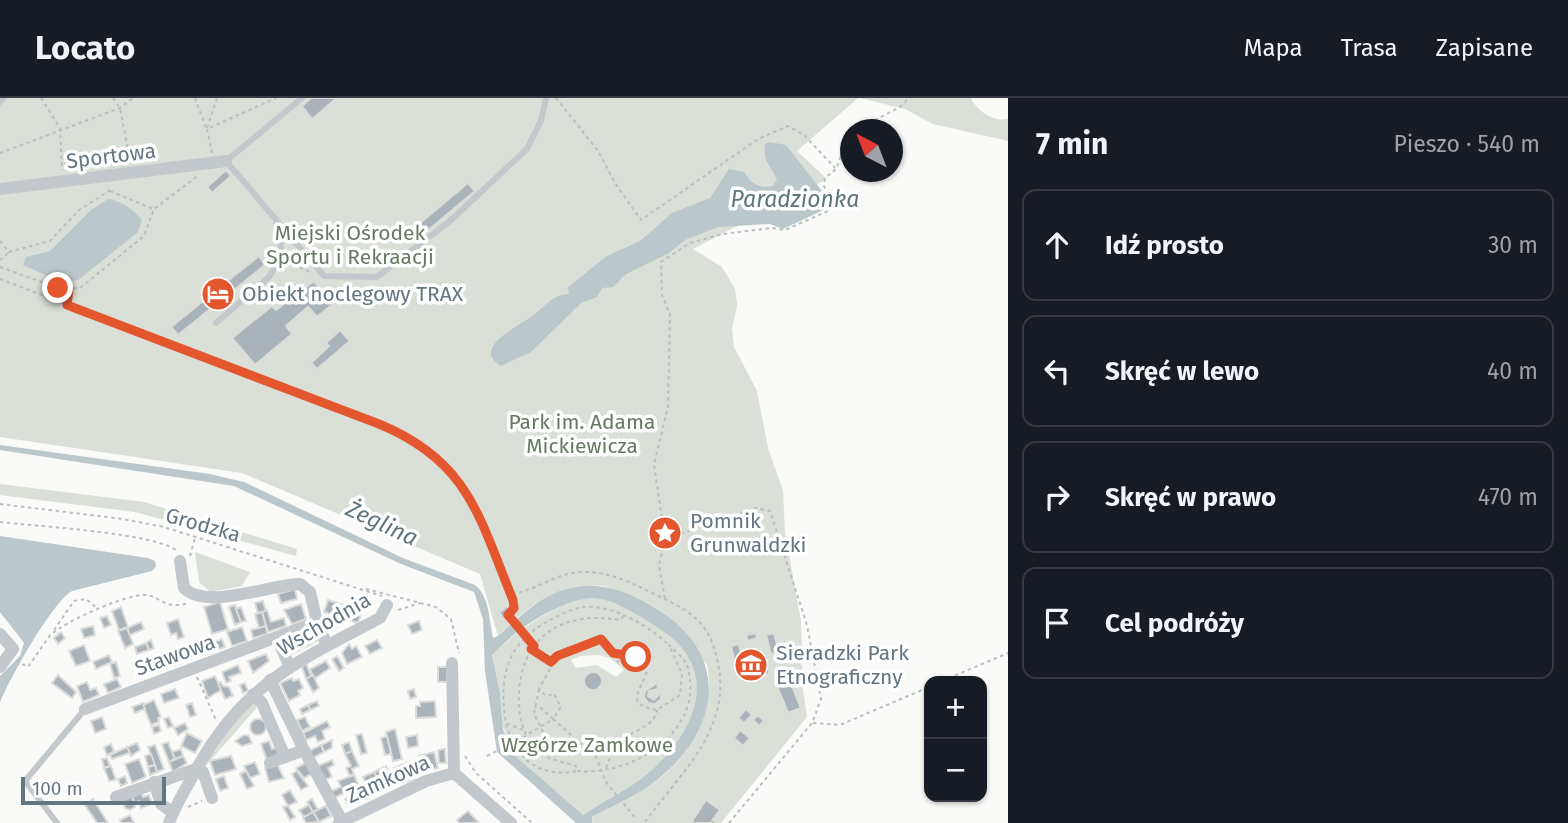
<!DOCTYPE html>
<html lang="pl">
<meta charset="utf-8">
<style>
:root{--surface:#171b24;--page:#242831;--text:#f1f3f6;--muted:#9ea1a6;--line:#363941}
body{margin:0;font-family:"Fira Sans",sans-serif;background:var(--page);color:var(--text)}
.controls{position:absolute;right:21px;bottom:21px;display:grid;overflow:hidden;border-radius:14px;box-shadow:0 2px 5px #0004}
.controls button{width:63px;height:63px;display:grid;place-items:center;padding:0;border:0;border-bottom:2px solid var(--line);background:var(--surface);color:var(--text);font:35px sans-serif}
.compass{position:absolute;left:840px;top:21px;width:63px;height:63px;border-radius:50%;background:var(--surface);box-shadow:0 2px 5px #0004;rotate:318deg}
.scale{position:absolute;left:21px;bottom:18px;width:145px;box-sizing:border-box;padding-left:7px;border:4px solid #657683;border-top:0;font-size:19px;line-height:24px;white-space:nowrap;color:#657683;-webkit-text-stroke:5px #fff;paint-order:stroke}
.stop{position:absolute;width:21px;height:21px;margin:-16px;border:5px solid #e4572e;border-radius:50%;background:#fff}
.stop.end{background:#e4572e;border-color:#fff;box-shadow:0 2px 7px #0008}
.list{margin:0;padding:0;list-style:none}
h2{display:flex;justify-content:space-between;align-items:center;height:91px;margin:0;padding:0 28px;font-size:30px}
h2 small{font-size:23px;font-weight:400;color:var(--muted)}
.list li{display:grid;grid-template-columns:46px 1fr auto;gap:21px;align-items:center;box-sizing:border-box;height:112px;margin:0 14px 14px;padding:0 14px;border:2px solid var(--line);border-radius:14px}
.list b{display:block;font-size:26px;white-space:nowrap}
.list em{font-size:23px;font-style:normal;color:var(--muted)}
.icon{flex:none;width:38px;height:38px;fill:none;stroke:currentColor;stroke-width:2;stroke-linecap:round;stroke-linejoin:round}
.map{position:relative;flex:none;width:1008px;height:725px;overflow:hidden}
header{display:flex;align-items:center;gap:42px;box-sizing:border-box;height:98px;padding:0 35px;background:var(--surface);border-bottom:2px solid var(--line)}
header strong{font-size:33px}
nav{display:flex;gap:38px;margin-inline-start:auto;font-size:24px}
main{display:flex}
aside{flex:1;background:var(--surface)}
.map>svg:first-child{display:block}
.green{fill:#dadfd7;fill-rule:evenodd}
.water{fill:#bbc7cb;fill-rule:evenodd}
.building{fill:#aab3b9;stroke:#dcdcda;stroke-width:2}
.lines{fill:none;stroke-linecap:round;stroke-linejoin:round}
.path{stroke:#bbbfc2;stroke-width:2;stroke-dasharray:3.5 3.5;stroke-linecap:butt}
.service{stroke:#c3c8cc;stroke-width:6}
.minor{stroke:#c3c8cc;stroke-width:12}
.path-bridge{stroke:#bbbfc2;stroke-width:2;stroke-dasharray:3.5 3.5;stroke-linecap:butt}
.route{stroke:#e4572e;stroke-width:9}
.labels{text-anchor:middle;stroke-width:7;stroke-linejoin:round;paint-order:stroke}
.street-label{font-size:21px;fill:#657683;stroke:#fff}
.park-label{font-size:21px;fill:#687a64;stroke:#fff}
.poi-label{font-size:21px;fill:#657683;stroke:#fff;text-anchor:start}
.water-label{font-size:23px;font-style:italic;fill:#60757c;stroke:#fff}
</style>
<header>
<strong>Locato</strong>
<nav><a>Mapa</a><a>Trasa</a><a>Zapisane</a></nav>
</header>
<main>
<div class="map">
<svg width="1008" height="725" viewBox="0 0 1008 725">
<rect width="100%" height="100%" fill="#fafaf8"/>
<g class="green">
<path d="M0,0H858L797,53L827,81L693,151L722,169L735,191L737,207L732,231L734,249L757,293L768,350L783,393L785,435L801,523L803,592L807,619L721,725H593L590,722C603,708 628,700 646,690C687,666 716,613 707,566L608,489C563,481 528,507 498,538L480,476L242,375L0,339Z"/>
<path d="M860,0H971C977,13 993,24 1008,21V43L933,26L905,11Z"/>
<polygon points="0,386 144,404 297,451 296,458 135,414 0,397"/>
<polygon points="195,454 250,474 242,488 211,494 199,484"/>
<path d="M589,500C616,500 639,518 661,532C725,573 694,638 646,677C626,692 603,703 582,717L514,657L503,628L500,595L492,556C521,531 550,508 589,500ZM599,557L610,560L624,572L616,579L597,567L576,570L571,562L580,558ZM592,574L598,575L602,582L596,591L588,590L585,584L587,576Z"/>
<polygon points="314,530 321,542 292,557 289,556 283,543"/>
<polygon points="256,602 259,607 203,671 233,625"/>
</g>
<g class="water">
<path d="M769,44L786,47L829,102L828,110L783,131L770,126L719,129L685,142L669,155L626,176L613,189L602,190L597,199L581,205L531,254L501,268C470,250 519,228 531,219C545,209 551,197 569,196L568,189L607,158L640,143L672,115L710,100L729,71L744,74C751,86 759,91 773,88L777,81L766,62L764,47Z"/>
<path d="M108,101C121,102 134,112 142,122L138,134L78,182L61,184L23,167L26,159L50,153L90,113Z"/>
<path d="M0,347L210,376L244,384L403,460L475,487C490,499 489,523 493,540C500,538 504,532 510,527C533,507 551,491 583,488C612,485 643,501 667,518C732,565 715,636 657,682C638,697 613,707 592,719V725H576L497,654L485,573L483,521L474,494L401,466L234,388L0,352ZM589,500C615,500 639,518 661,532C724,573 694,637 646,677C627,692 603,703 583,717L514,657L503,631L500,595L492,557C518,530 552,507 589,500Z"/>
<path d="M0,438L148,460L155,463L156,468L152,473L72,493C53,503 8,583 0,605V578L20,558L24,545L0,514Z"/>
</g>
<g class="building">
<polygon points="311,0 337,0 312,21 302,8"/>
<polygon points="226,72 231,78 212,95 207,89"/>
<polygon points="468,85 475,93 414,144 407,136"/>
<polygon points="259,158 265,167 178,237 171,229 209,198 205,193 216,185 220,189"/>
<polygon points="314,183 333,206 317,219 308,209 286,228 292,236 255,267 232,240 272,208 276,212"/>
<polygon points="340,232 350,243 317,271 311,265 329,248 326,245"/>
<polygon points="295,491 297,501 281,505 278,496"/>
<polygon points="328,502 362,513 358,525 324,514"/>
<polygon points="263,503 266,513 258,515 255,505"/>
<polygon points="220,504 228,531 212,536 204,509"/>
<polygon points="301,506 306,521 292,526 284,512"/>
<polygon points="235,507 241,524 235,527 229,509"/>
<polygon points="507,508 514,516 506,523 499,515"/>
<polygon points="121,509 128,529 119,532 112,513"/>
<polygon points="241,509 246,523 241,524 236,511"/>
<polygon points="267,512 271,524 284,520 286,528 268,534 262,514"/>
<polygon points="262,514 266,528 259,530 255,516"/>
<polygon points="107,518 111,527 104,530 100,520"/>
<polygon points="178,521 184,539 178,541 176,535 171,537 167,525"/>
<polygon points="419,523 422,532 412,536 408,527"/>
<polygon points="141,524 144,531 130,537 127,530"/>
<polygon points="93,528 95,537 84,540 81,531"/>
<polygon points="266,528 267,536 253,540 251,532"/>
<polygon points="242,529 247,543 232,548 227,534"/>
<polygon points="127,530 133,546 125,550 118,533"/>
<polygon points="61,534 65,540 58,546 54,540"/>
<polygon points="756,535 757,540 748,543 746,537"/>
<polygon points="774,535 779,554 771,556 766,537"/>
<polygon points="222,541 225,549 210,554 207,546"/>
<polygon points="151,542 154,550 149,552 146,545"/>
<polygon points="377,542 382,550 370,556 365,548"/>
<polygon points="146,545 149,552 137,556 135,549"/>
<polygon points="195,546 197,552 187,555 185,549"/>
<polygon points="349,546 352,551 356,548 362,559 347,566 342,555"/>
<polygon points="739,546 743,564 735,565 731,548"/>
<polygon points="84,547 90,563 76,568 69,553"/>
<polygon points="177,555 180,566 165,570 162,560"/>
<polygon points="266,556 269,563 253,575 248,563"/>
<polygon points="109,557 112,564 96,571 93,564"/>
<polygon points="337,558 344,570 339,573 332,561"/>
<polygon points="326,563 330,570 314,581 310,571"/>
<polygon points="116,564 120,578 114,580 110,566"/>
<polygon points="306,566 312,579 306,581 302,569"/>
<polygon points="238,567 241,575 229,579 231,583 226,585 222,574"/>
<polygon points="768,568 769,576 753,580 751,572"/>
<rect x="438" y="569" width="9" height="15"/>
<circle cx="593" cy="583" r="9"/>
<polygon points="58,577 76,594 72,600 52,585"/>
<polygon points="313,577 319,590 313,594 306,581"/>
<polygon points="215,578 223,596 221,592 208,600 202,583"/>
<polygon points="788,578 801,610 788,615 775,583"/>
<polygon points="292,580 293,583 299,581 303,590 298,593 300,597 289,603 280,585"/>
<polygon points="117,581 121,589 108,595 104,586"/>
<polygon points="87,584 90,592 96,590 99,597 83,604 77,588"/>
<polygon points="221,584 223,588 229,589 233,598 225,601 218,585"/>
<polygon points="245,585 248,593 243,595 240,587"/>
<polygon points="657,585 658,591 649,593 648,598 654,602 661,594 661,601 655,606 648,605 644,599 645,593"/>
<polygon points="175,591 179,600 164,605 161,596"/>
<polygon points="414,591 416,599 410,601 408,593"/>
<polygon points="154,602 161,619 158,620 159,624 151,627 143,607"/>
<polygon points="317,603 319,608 310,612 308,607"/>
<polygon points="435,603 436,619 416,620 416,608 420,608 420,604"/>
<polygon points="143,605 145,611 135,615 132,609"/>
<polygon points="192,605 196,617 190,619 186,607"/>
<polygon points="308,607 310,612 302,616 300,611"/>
<polygon points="746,611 752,617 744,625 738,620"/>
<polygon points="758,617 764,623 759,628 753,622"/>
<polygon points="102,619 106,631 95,635 91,623"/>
<polygon points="169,619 173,628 168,630 164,621"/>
<polygon points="305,619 310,629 302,633 297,622"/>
<circle cx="258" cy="629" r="8"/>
<polygon points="327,623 330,629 322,633 325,641 318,644 315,638 306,642 303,635"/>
<polygon points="185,625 188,631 178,637 174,630"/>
<polygon points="159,627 161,633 154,636 152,629"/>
<polygon points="395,631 402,661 393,663 386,634"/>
<polygon points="740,632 750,640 743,648 734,640"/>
<polygon points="187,635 202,643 195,655 181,648"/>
<polygon points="362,636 367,655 361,656 356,637"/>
<polygon points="244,637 249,638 252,645 242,648 235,643"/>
<polygon points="417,637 418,648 408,650 406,639"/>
<polygon points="387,638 391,656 385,657 381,640"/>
<polygon points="332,642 332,650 324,654 321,647"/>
<polygon points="269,643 272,651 279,649 281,657 267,662 261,646"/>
<polygon points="168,644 175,661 169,664 162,646"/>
<polygon points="349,644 352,653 345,656 342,647"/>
<polygon points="137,645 140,652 131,658 127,649"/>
<polygon points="111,646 114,653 107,657 104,649"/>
<polygon points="155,647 164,671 157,674 148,649"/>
<polygon points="321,647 324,654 313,660 309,653"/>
<polygon points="127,649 130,655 112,661 110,657"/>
<polygon points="181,651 183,658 175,661 172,654"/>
<polygon points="445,651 446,665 439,665 438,652"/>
<polygon points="352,653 359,668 352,671 354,676 350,678 346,670 351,668 345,656"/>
<polygon points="434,654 438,670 422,673 419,658"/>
<polygon points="151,656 155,667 148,669 145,658"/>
<polygon points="183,658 187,665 173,674 169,664"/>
<polygon points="231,658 236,671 215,677 210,663"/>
<polygon points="107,660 110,668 104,670 102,661"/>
<polygon points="139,661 146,679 132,685 125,666"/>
<polygon points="332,662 334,667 328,670 332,679 324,682 318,668"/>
<polygon points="255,664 260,676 250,680 244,668"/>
<polygon points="408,664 414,681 401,686 394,670"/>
<polygon points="306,665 312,676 304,680 296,670"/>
<polygon points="277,666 284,680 269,684 265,670"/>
<polygon points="155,667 157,674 150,677 148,669"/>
<polygon points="111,668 116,682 109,683 104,670"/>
<polygon points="386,668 392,682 381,687 374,674"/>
<polygon points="246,673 254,688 247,691 240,676"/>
<polygon points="297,673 308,688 301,692 292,676"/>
<polygon points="374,674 381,687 369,692 363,679"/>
<polygon points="354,677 359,688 332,701 329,694 341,689 338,683"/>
<polygon points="125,678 127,685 121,688 118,681"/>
<polygon points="224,678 228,690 220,693 216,681"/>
<polygon points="360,688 365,700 349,708 345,701 356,696 354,691"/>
<polygon points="290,692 297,704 288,708 282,697"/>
<polygon points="141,694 143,699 149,697 152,706 141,710 139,703 134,705 132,697"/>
<polygon points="132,697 135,709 130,712 125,710 122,701"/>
<polygon points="93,701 108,725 97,725 85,707"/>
<polygon points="312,701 318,712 313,714 307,704"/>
<polygon points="706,702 720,712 710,725 691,725"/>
<polygon points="309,707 313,714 304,719 299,712"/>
<polygon points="288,708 295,719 290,722 283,709"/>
<polygon points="326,708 331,718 319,724 313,714"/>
<polygon points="468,713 479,725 459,725 457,722"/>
<polygon points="313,714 319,724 306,725 303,720"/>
<polygon points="130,717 134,725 121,725 120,722"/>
</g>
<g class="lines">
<g class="path">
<polyline points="41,0 60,30 62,72"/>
<polyline points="113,0 120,10 130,62"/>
<polyline points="195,0 206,30"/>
<polyline points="556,0 598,53 615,85 641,122 758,41 788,28 804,37 835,70"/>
<polyline points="207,30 217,0"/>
<polyline points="856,32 900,9 909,0"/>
<polyline points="0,55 120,10 133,0"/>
<polyline points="212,55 207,31 276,0"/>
<polyline points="110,93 153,111"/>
<polyline points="0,143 9,154 50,143 79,112 109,93 108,88"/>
<polyline points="0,162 8,155"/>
<polyline points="287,164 310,174"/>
<polyline points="0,169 58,190 80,190 144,138 154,111 199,77"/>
<path d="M0,181L378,326C469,363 478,419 513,502L514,510L508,517L521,532"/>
<polyline points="67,205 69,191"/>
<polyline points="0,406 123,421 164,429 382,498"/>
<path d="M0,424C32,428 158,435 177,453"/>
<polyline points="665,442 659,467 665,501"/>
<polyline points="190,458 195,440"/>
<polyline points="366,491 436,509 451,521 459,555"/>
<path d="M512,496C537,492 556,475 582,474C612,473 637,488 663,500C696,516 711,529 718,565C732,632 680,675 645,724"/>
<polyline points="398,512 420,505"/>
<path d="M624,518L619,522C558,511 516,544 519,607C520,623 526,645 540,655C548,662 566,664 576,668L578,673C629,678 696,638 690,583C689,578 689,571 687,567C684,560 675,553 669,547L682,576L680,597L657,612C623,606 641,594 647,573L636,559L613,555L601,541L557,558L539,591L546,598L554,596L561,609L553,621L596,659L606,684L636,721"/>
<polyline points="54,532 74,503 86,501 98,511"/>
<polyline points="523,542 551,564"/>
<path d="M16,563L28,569L51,536L60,530C77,519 125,497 144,497C160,497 162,511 186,506"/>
<polyline points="617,565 621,558"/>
<polyline points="197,579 216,622"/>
<polyline points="942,583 1008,555"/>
<polyline points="539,591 534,616 549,645 543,656"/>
<polyline points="813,625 840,627 929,589"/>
<path d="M506,626C516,663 541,680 578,673"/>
<path d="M523,632L506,625C498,577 507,544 552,521C564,515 579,507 593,509C620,511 650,529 669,547"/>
<polyline points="517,643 553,621 541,610 535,609"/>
<polyline points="465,658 476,675 532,725"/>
<path d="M606,670C610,659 616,649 625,641C636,630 654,629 657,612"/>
<polyline points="188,709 202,703"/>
<polyline points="711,723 714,725"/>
<polyline points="729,725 812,625 821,601 807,527 770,413 756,410 665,441 654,367 668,308 670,216 662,197 661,164 690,145 723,136 772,130 785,132 828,113 831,101 824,88 825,80 836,71 850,35"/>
</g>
<g class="service">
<polyline points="302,0 226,63 324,178 377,179 450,123 527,51 541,23 546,0"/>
<polyline points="0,4 3,0"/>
<path d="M216,225L269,179C282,159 284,148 276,126"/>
<polyline points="57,725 25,683 85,611"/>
</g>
<g class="minor">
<polyline points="0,91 226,63"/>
<path d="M180,463L184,490C207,513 271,486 300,486L310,494L317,524"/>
<polyline points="0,536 13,551 0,569"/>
<polyline points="277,540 289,567"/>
<polyline points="452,565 454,675"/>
<polyline points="254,596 262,605 285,659 304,652 270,582"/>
<polyline points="85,611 317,524 327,547"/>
<polyline points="304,652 342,723"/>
<polyline points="270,665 285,659"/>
<polyline points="454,675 511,725"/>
<polyline points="154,684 161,706 173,715"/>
<polyline points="116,699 196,671 203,674 212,700"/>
<path d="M169,725C175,708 185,692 194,676C240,588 296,564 380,520L387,507"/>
<polyline points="339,725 426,683 454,675"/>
</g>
<g class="path-bridge">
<polyline points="521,532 531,545"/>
<polyline points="487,658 517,643"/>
</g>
</g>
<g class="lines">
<path class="route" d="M58,190L69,191L67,207L379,326C469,363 479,419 513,502L514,510L508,517L534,548L531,551L551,564L557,558L601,541L613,555L636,559"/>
</g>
<defs>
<symbol id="hotel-disc" viewBox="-11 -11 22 22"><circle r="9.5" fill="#e4572e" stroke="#fff"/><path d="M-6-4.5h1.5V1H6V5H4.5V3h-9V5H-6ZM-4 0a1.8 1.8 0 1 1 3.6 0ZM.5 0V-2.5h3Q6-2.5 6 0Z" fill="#fff"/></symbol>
<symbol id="sight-disc" viewBox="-11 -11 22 22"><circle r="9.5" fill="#e4572e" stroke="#fff"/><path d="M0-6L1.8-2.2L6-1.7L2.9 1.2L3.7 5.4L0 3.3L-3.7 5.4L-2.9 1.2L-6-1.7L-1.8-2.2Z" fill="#fff"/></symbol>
<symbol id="museum-disc" viewBox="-11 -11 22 22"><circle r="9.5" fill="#e4572e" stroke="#fff"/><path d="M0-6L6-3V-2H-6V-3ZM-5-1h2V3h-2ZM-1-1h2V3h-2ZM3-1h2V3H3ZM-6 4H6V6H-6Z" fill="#fff"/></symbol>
</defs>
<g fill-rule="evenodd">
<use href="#hotel-disc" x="199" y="177" width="38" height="38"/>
<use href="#sight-disc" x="646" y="416" width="38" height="38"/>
<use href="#museum-disc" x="732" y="548" width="38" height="38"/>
</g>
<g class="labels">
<g class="street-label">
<text transform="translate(111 58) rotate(-7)" y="7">Sportowa</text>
<text transform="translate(203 427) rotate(16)" y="7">Grodzka</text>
<text transform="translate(324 526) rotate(-30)" y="7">Wschodnia</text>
<text transform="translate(175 557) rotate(-20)" y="7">Stawowa</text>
<text transform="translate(388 681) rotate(-24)" y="7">Zamkowa</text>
</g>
<g class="park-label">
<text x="350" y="142">Miejski Ośrodek<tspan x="350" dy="24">Sportu i Rekraacji</tspan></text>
<text x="582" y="331">Park im. Adama<tspan x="582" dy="24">Mickiewicza</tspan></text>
<text x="587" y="654">Wzgórze Zamkowe</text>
</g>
<g class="poi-label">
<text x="242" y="203">Obiekt noclegowy TRAX</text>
<text x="690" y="430">Pomnik<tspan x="690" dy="24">Grunwaldzki</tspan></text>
<text x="776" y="562">Sieradzki Park<tspan x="776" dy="24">Etnograficzny</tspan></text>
</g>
<g class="water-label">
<text x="795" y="109">Paradzionka</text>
<text transform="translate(382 425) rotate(25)" y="8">Żeglina</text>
</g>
</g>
</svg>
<div class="controls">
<button>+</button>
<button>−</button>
</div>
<svg class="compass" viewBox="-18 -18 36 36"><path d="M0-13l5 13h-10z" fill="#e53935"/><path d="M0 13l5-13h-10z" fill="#9ea1a6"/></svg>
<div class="scale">100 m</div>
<div class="stop" style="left:636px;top:559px"></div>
<div class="stop end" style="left:58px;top:190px"></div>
</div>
<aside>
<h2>7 min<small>Pieszo · 540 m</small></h2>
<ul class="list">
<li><svg class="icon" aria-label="ahead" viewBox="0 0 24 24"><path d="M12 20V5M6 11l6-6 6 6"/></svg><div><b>Idź prosto</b></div><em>30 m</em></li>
<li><svg class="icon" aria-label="left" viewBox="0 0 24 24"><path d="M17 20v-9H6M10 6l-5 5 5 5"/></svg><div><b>Skręć w lewo</b></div><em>40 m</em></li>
<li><svg class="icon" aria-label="right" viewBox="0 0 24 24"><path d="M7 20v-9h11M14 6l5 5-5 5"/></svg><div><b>Skręć w prawo</b></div><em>470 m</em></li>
<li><svg class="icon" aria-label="arrive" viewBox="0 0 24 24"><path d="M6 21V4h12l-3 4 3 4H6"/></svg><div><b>Cel podróży</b></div></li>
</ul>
</aside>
</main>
